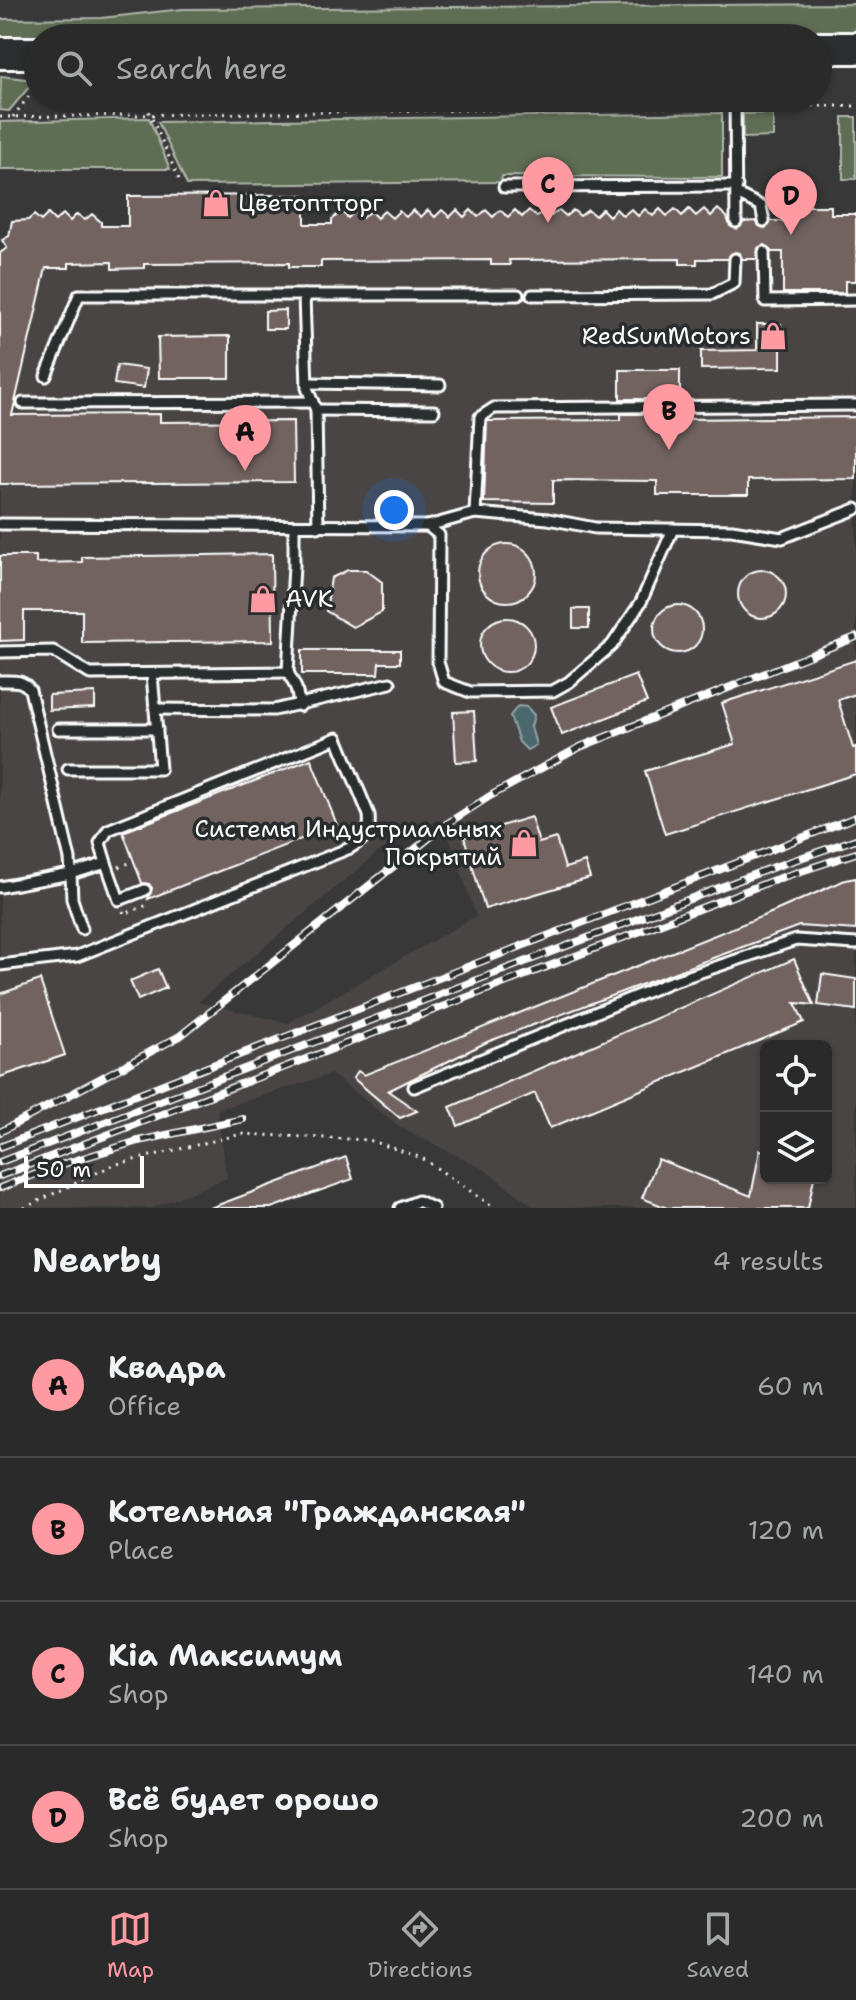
<!DOCTYPE html>
<meta charset="utf-8">
<style>
:root{--surface:#2a2a2a;--page:#363636;--text:#f1f3f6;--muted:#a5a7a8;--line:#464647;--accent:#ff9aa2}
body{margin:0;font-family:"Shantell Sans",sans-serif;background:var(--page);color:var(--text)}
.controls{position:absolute;right:24px;bottom:24px;display:grid;overflow:hidden;border-radius:12px;box-shadow:0 2px 6px #0004}
.controls button{width:72px;height:72px;display:grid;place-items:center;padding:0;border:0;border-bottom:2px solid var(--line);background:var(--surface);color:var(--text);font:40px sans-serif}
.scale{position:absolute;left:24px;bottom:20px;width:120px;box-sizing:border-box;padding-left:8px;border:4px solid #fff;border-top:0;font-size:22px;line-height:28px;white-space:nowrap;color:#fff;-webkit-text-stroke:6px #2a2d2e;paint-order:stroke}
.you{position:absolute;left:394px;top:510px;width:28px;height:28px;margin:-20px;border:6px solid #fff;border-radius:50%;background:#1a73e8;box-shadow:0 0 0 12px #1a73e833}
.badge{display:grid;place-items:center;width:52px;height:52px;border-radius:50%;background:var(--accent);color:#111;font-size:26px;font-weight:700}
.pin{position:absolute;translate:-50% -66px;filter:drop-shadow(0 2px 4px #0008)}
.pin::after{content:'';position:absolute;top:42px;width:28px;height:24px;background:inherit;clip-path:polygon(0 0,100% 0,50% 100%)}
.list{margin:0;padding:0;list-style:none}
h2{display:flex;justify-content:space-between;align-items:center;height:104px;margin:0;padding:0 32px;font-size:34px}
h2 small{font-size:26px;font-weight:400;color:var(--muted)}
.list li{display:grid;grid-template-columns:52px 1fr auto;gap:24px;align-items:center;box-sizing:border-box;height:144px;padding:0 32px;border-top:2px solid var(--line)}
.list b{display:block;font-size:30px;white-space:nowrap}
.list p{margin:0;font-size:26px;white-space:nowrap;color:var(--muted)}
.list em{font-size:26px;font-style:normal;color:var(--muted)}
.icon{flex:none;width:44px;height:44px;fill:none;stroke:currentColor;stroke-width:2;stroke-linecap:round;stroke-linejoin:round}
.map{position:relative;flex:none;width:856px;height:1208px;overflow:hidden}
.search{position:absolute;background:var(--surface);box-shadow:0 2px 6px #0004;left:24px;right:24px;top:24px;height:88px;display:flex;align-items:center;gap:20px;box-sizing:border-box;padding:0 28px;border-radius:44px;color:var(--muted);font-size:30px}
.sheet{height:680px;background:var(--surface)}
nav{display:flex;justify-content:space-around;align-items:center;box-sizing:border-box;height:112px;border-top:2px solid var(--line);background:var(--surface);font-size:22px;color:var(--muted)}
nav a{display:grid;justify-items:center;gap:4px}
nav .on{color:var(--accent)}
.map>svg:first-child{display:block}
.built{fill:#494544;fill-rule:evenodd}
.green{fill:#5f6d54;stroke:#afb6aa;stroke-width:2}
.water{fill:#4b696d;stroke:#93a5a7;stroke-width:2}
.building{fill:#726461;stroke:#fff;stroke-width:2}
.lines{fill:none;stroke-linecap:round;stroke-linejoin:round}
.lane-casing{stroke:#fff;stroke-width:15}
.primary-casing{stroke:#fff;stroke-width:36}
.path{stroke:#fff;stroke-width:3;stroke-dasharray:2 6;stroke-linecap:butt}
.lane{stroke:#2a2d2e;stroke-width:9}
.primary{stroke:#2a2d2e;stroke-width:30}
.rail-casing{stroke:#fff;stroke-width:8}
.rail{stroke:#2a2d2e;stroke-width:5;stroke-dasharray:15;stroke-linecap:butt}
.labels{text-anchor:middle;stroke-width:7;stroke-linejoin:round;paint-order:stroke}
.poi-label{font-size:24px;fill:#fff;stroke:#2a2d2e;text-anchor:start}
</style>
<div class="map">
<svg width="856" height="1208" viewBox="0 0 856 1208">
<rect width="100%" height="100%" fill="#383838"/>
<filter id="ink" filterUnits="userSpaceOnUse"><feTurbulence type="fractalNoise" baseFrequency=".0125" numOctaves="2"/><feDisplacementMap in="SourceGraphic" scale="16" xChannelSelector="R" yChannelSelector="G"/><feConvolveMatrix kernelMatrix="1 2 1 2 8 2 1 2 1" color-interpolation-filters="sRGB"/></filter>
<g filter="url(#ink)">
<path class="built" d="M240,195V209L258,195H305V224L331,223L332,217L341,211L347,216L355,211L361,216L370,211L376,216L384,211L390,216L399,211L405,216H422L428,210L434,216H451L457,210L463,216L471,210L477,216H494L500,210L506,215L515,210L523,215L529,210L538,215L544,210L550,215L559,210L565,215L573,210L579,215L588,210L596,215H610L616,209L625,215L631,209L637,215L645,209L651,214L660,209L666,214L675,209L681,214L689,209L698,214L704,209L712,214L718,209L727,214V222L782,221L783,206H831V214H856V1208H536L485,1170L400,1127L331,1074L217,1110L227,1178L152,1208H0V253L6,246L2,240L9,236L12,221L28,220L34,215L39,220L48,214L57,220L63,214L69,220L77,214L86,219L92,214L101,219V226H128V196ZM437,820L448,834L476,916L288,1023L198,1002L381,850ZM766,1046H826V1178H766Z"/>
<g class="green">
<polygon points="856,4 856,35 38,38 35,41 0,37 0,19 101,18 183,9"/>
<polygon points="1,76 35,80 9,111 0,110"/>
<polygon points="71,98 135,98 141,107 70,110"/>
<polygon points="722,113 722,177 502,176 501,182 187,185 158,122"/>
<polygon points="773,113 773,137 743,138 743,114"/>
<rect x="843" y="117" width="13" height="62"/>
<polygon points="149,118 170,169 0,169 0,122"/>
</g>
<polygon class="water" points="518,706 527,707 534,715 531,727 536,745 527,750 519,742 510,716"/>
<g class="building">
<polygon points="305,195 305,224 332,224 332,220 341,211 348,218 355,211 362,218 370,211 377,218 384,211 392,218 399,211 406,217 413,210 421,217 428,210 435,217 442,210 450,217 457,210 464,217 471,210 478,217 486,210 493,217 500,210 508,217 515,210 522,217 529,210 537,217 544,210 551,216 559,210 566,216 573,210 580,216 588,210 595,216 602,209 609,216 616,209 623,216 631,209 638,216 645,209 653,216 660,209 667,216 675,209 682,216 689,209 696,216 704,209 711,216 718,209 727,217 730,226 737,229 744,222 756,221 759,226 765,228 771,221 783,221 783,206 831,206 831,214 856,214 856,281 845,281 845,293 783,293 783,252 772,252 765,245 758,248 757,259 742,259 740,253 735,252 728,259 697,259 697,264 680,264 680,259 509,260 510,265 491,265 491,260 321,261 321,267 289,267 289,263 144,264 144,268 112,269 112,262 69,263 69,268 46,268 12,415 160,414 160,422 293,421 294,482 0,484 0,253 7,248 2,240 9,236 12,221 28,220 34,215 41,221 48,214 55,221 63,214 70,221 77,214 85,220 92,214 101,222 101,226 128,226 128,196"/>
<polygon points="286,310 286,329 265,329 265,311"/>
<polygon points="757,324 781,324 781,368 701,369 701,351 757,350"/>
<polygon points="230,336 230,378 159,378 158,337"/>
<polygon points="117,365 147,369 144,388 114,384"/>
<rect x="620" y="370" width="60" height="29"/>
<polygon points="621,414 680,414 680,419 856,417 856,479 748,480 748,495 657,495 657,481 553,480 553,503 484,502 487,421 621,420"/>
<circle cx="507" cy="573" r="29"/>
<polygon points="272,554 273,641 82,643 82,611 24,611 24,640 0,641 0,556 36,556 36,563 82,562 82,557"/>
<circle cx="762" cy="594" r="24"/>
<polygon points="348,570 366,570 382,582 382,612 353,627 326,611 331,578"/>
<circle cx="678" cy="629" r="24"/>
<rect x="573" y="609" width="16" height="19"/>
<circle cx="507" cy="645" r="27"/>
<polygon points="302,650 400,650 400,663 379,663 378,674 302,674"/>
<polygon points="856,660 856,694 838,700 853,748 856,747 856,774 665,834 645,771 735,744 722,703"/>
<polygon points="636,675 647,702 562,735 551,707"/>
<polygon points="95,693 95,708 49,710 49,695"/>
<polygon points="474,711 477,761 456,762 453,712"/>
<polygon points="311,759 337,825 148,899 152,888 149,884 142,883 123,832"/>
<polygon points="531,817 539,843 556,838 565,868 585,862 590,878 485,909 464,837"/>
<polygon points="856,878 856,930 799,926 487,1042 388,1091 417,1111 400,1118 353,1078 358,1071 364,1075 773,912 845,880"/>
<polygon points="794,959 814,1005 795,1003 804,1022 550,1128 535,1093 458,1126 450,1107"/>
<polygon points="158,969 166,988 138,1000 130,981"/>
<polygon points="822,974 856,979 856,1010 818,1005"/>
<polygon points="40,980 65,1055 0,1077 0,994"/>
<polygon points="760,1150 766,1151 766,1178 814,1178 808,1208 667,1208 642,1198 658,1159 751,1196"/>
<polygon points="346,1157 353,1179 271,1208 210,1208"/>
</g>
<g class="lines">
<defs>
<g id="lane">
<polyline points="735,98 736,222"/>
<polyline points="504,187 737,186"/>
<polyline points="737,194 761,206 764,221"/>
<polyline points="764,252 765,301 856,300"/>
<polyline points="304,295 307,388 316,410 318,527"/>
<polyline points="532,295 712,294 734,283 735,259"/>
<polyline points="46,376 79,295 518,295"/>
<polyline points="307,383 440,385"/>
<polyline points="23,403 313,402"/>
<polyline points="316,410 434,411"/>
<polyline points="475,513 480,417 494,408 856,405"/>
<polyline points="0,524 428,526 475,513 548,519 595,528 732,530 782,538 856,509"/>
<polyline points="428,526 439,535 438,662 444,682 470,692 553,691 569,682 612,645 641,602 673,529"/>
<polyline points="0,652 53,651 90,674 288,672 294,566 294,527"/>
<polyline points="288,672 296,688 300,706"/>
<path d="M0,681C13,681 23,679 30,690L70,859L71,874L0,887"/>
<polyline points="155,709 274,710 390,683"/>
<polyline points="58,729 157,729"/>
<polyline points="68,769 160,769 152,674"/>
<polyline points="106,863 119,900 145,890"/>
<path d="M0,965L77,956L350,848C365,839 371,834 369,815L337,738L108,830L100,843L106,863L71,874L72,899L82,929"/>
<polyline points="414,1087 668,983 796,940 856,944"/>
<polyline points="400,1208 418,1201 433,1208"/>
</g>
<g id="primary">
<polyline points="818,48 856,48"/>
<polyline points="0,53 38,53"/>
</g>
</defs>
<use href="#lane" class="lane-casing"/>
<use href="#primary" class="primary-casing"/>
<g class="path">
<polyline points="140,98 150,114 181,184"/>
<polyline points="748,106 856,106"/>
<polyline points="0,117 724,106"/>
<polyline points="13,117 38,84"/>
<polyline points="119,867 134,861"/>
<polyline points="123,911 124,914 150,904"/>
<polyline points="24,1208 113,1165 242,1134 369,1140 422,1158 495,1208"/>
</g>
<use href="#lane" class="lane"/>
<use href="#primary" class="primary"/>
<defs>
<g id="rail">
<polyline points="0,1132 180,1036 448,823 490,796 580,747 856,637"/>
<polyline points="0,1147 856,817"/>
<polyline points="0,1162 771,868 856,839"/>
<polyline points="0,1176 774,880 856,853"/>
<polyline points="0,1188 57,1166 138,1141 243,1119"/>
</g>
</defs>
<use href="#rail" class="rail-casing"/>
<use href="#rail" class="rail"/>
</g>
</g>
<defs>
<symbol id="shop-bare" viewBox="-9 -9 18 18"><path d="M-5-2.5h2.3a2.7 3.5 0 0 1 5.4 0H5L5.5 6h-11ZM-1.5-2.5h3a1.5 2.3 0 0 0-3 0Z" fill="#ff9aa2" stroke="#2a2d2e" stroke-width="2.5" paint-order="stroke"/></symbol>
</defs>
<g fill-rule="evenodd">
<use href="#shop-bare" x="196" y="183" width="40" height="40"/>
<use href="#shop-bare" x="753" y="316" width="40" height="40"/>
<use href="#shop-bare" x="243" y="579" width="40" height="40"/>
<use href="#shop-bare" x="504" y="823" width="40" height="40"/>
</g>
<g class="labels">
<g class="poi-label">
<text x="238" y="211">Цветоптторг</text>
<text x="751" y="344" text-anchor="end">RedSunMotors</text>
<text x="285" y="607">AVK</text>
<text x="502" y="837" text-anchor="end">Системы Индустриальных<tspan x="502" dy="28">Покрытий</tspan></text>
</g>
</g>
</svg>
<div class="controls">
<button><svg class="icon" aria-label="locate" viewBox="0 0 24 24"><circle cx="12" cy="12" r="6"/><path d="M12 2v4M12 18v4M2 12h4M18 12h4"/></svg></button>
<button><svg class="icon" aria-label="layers" viewBox="0 0 24 24"><path d="M12 4l9 5-9 5-9-5zM3 14l9 5 9-5"/></svg></button>
</div>
<div class="scale">50 m</div>
<div class="you"></div>
<div class="pin badge" style="left:245px;top:471px">A</div>
<div class="pin badge" style="left:669px;top:450px">B</div>
<div class="pin badge" style="left:548px;top:223px">C</div>
<div class="pin badge" style="left:791px;top:235px">D</div>
<div class="search"><svg class="icon" aria-label="search" viewBox="0 0 24 24"><circle cx="10" cy="10" r="6"/><path d="M15 15l6 6"/></svg>Search here</div>
</div>
<section class="sheet">
<h2>Nearby<small>4 results</small></h2>
<ul class="list">
<li><span class="badge">A</span><div><b>Квадра</b><p>Office</p></div><em>60 m</em></li>
<li><span class="badge">B</span><div><b>Котельная &quot;Гражданская&quot;</b><p>Place</p></div><em>120 m</em></li>
<li><span class="badge">C</span><div><b>Kia Максимум</b><p>Shop</p></div><em>140 m</em></li>
<li><span class="badge">D</span><div><b>Всё будет орошо</b><p>Shop</p></div><em>200 m</em></li>
</ul>
</section>
<nav>
<a class="on"><svg class="icon" aria-label="map" viewBox="0 0 24 24"><path d="M3 6l6-2 6 2 6-2v14l-6 2-6-2-6 2zM9 4v14M15 6v14"/></svg>Map</a>
<a><svg class="icon" aria-label="directions" viewBox="0 0 24 24"><path d="M12 3l9 9-9 9-9-9zM9 14v-3h6M13 9l2 2-2 2"/></svg>Directions</a>
<a><svg class="icon" aria-label="saved" viewBox="0 0 24 24"><path d="M7 4h10v16l-5-4-5 4z"/></svg>Saved</a>
</nav>
